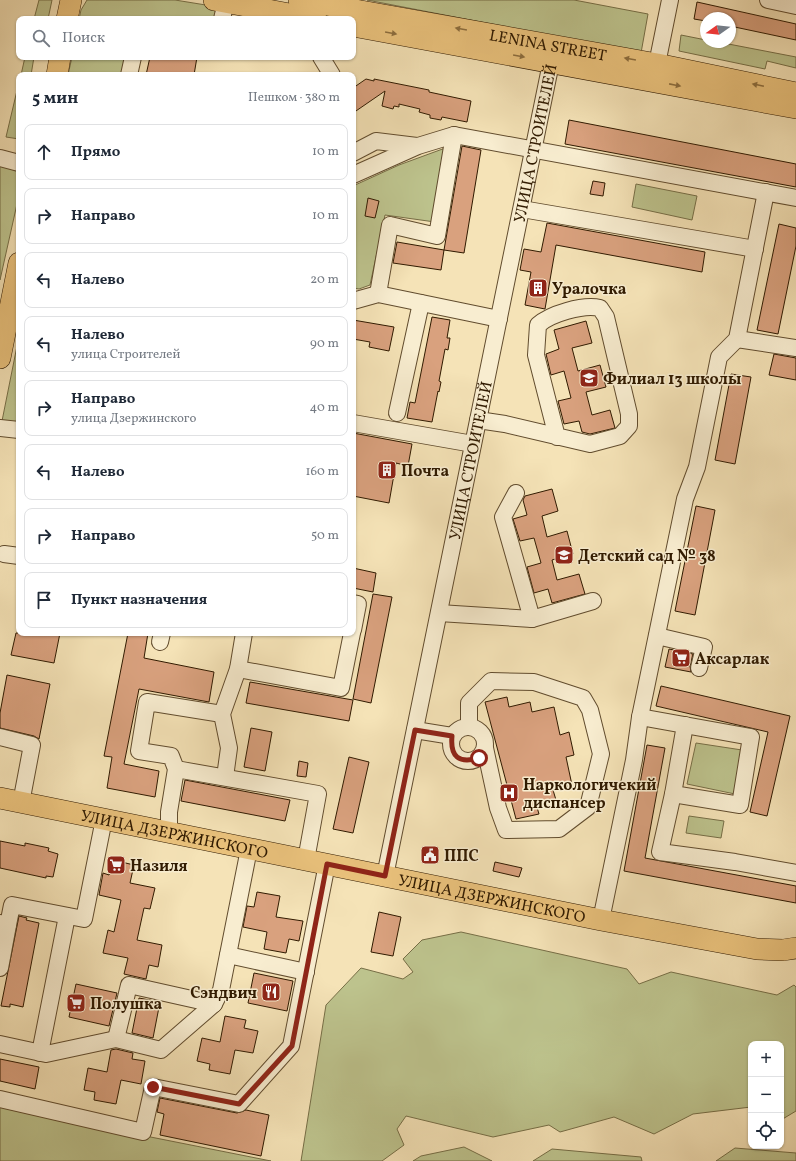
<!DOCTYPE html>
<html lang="ru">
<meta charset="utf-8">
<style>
:root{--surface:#fff;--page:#f6f6f7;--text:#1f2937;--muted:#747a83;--line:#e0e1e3}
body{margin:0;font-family:Vollkorn,serif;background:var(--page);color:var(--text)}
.controls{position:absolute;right:12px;bottom:12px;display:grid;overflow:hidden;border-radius:8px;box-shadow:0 1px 3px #0004}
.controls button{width:36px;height:36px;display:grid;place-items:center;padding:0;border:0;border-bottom:1px solid var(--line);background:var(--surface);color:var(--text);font:20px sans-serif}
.compass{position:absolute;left:700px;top:12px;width:36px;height:36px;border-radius:50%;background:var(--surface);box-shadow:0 1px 3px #0004;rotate:255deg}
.stop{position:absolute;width:12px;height:12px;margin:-9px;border:3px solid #8f2418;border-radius:50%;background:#fff}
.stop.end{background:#8f2418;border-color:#fff;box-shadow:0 1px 4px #0008}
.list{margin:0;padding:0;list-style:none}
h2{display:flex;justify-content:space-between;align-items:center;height:52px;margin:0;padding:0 16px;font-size:17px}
h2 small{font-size:13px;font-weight:400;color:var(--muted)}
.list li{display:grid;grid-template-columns:26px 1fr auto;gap:12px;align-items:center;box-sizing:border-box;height:56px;margin:0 8px 8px;padding:0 8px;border:1px solid var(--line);border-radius:8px}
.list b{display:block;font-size:15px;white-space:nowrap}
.list p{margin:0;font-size:13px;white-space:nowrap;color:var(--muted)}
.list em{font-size:13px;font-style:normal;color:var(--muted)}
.icon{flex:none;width:22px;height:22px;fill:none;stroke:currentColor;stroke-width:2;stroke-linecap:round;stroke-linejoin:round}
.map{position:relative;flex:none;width:796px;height:1161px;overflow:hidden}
.search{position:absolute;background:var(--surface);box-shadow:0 1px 3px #0004;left:16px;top:16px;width:340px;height:44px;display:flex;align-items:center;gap:10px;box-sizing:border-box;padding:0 14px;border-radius:8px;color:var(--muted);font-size:15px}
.panel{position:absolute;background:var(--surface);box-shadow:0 1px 3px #0004;left:16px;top:72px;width:340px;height:564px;border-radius:8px}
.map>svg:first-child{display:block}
.green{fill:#bdc38d;stroke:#766e46}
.building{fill:#d9a17e;stroke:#301a00}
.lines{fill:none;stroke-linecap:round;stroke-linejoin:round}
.minor-casing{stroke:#614c2e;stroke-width:18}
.major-casing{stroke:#301a00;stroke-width:22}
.minor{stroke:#f8edd0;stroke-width:16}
.major{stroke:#eac27c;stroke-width:21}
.oneway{fill:#8d6e3e}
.route{stroke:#8f2418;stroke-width:5}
.labels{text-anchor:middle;stroke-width:3;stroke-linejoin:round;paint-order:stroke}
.street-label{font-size:16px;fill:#301a00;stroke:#f8edd0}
.poi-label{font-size:16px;font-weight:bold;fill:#301a00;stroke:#f8edd0;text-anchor:start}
</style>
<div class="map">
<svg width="796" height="1161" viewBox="0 0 796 1161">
<rect width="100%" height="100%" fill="#f5e3b7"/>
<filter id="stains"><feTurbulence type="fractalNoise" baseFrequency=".005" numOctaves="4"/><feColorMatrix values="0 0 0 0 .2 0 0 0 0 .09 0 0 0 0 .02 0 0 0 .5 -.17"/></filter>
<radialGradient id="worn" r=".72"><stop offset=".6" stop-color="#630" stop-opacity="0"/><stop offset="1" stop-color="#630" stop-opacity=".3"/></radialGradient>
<g class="green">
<polygon points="39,0 52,0 48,19 34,19"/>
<polygon points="87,0 175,0 212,6 217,9 216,19 79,19 81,10"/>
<polygon points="367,0 574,0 648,14 641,53"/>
<polygon points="681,35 706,40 706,42 718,42 796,57 796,68 767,61 765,69 679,51"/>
<polygon points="25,57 34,57 31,75 21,75"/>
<polygon points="72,57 126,57 123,75 68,75"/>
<polygon points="19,82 19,139 6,137"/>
<polygon points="448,147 435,222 385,215 370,285 359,289 353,288 353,186 399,165"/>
<polygon points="0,155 19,162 19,195 0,280"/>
<polygon points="636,184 697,196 692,220 632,207"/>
<polygon points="19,336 19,423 2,421"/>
<polygon points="696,743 742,750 735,794 687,784"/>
<polygon points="689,816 724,821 721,838 686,833"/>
<polygon points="461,932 627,969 639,984 671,972 777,995 794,985 796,987 796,1111 781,1120 781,1044 751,1044 751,1107 693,1114 654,1134 614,1117 560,1132 549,1125 493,1137 406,1116 397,1129 404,1145 382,1161 301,1161 326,1005 361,968 403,979 413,972 403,959 422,940"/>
<polygon points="0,1107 271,1161 0,1161"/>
<polygon points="464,1147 492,1161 413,1161 421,1156"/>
<polygon points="735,1148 796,1153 796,1161 716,1161"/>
<polygon points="552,1149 641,1157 642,1161 533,1161"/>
</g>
<g class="building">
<polygon points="697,2 796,24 796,40 730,26 730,18 706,18 706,21 694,19"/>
<polygon points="150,57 197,57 194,75 146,75"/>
<polygon points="366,79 374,81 374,79 429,90 429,92 471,101 467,122 442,117 441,120 430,118 430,115 419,112 420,109 399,104 399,107 394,106 393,109 382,106 385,91 353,113 353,88"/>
<polygon points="569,120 796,164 796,187 565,144"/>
<polygon points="462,146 481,150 464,253 444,250"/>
<polygon points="593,181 605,183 603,196 590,194"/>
<polygon points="368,198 379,201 375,218 365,216"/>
<polygon points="547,223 705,252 702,272 556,245 545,309 525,305 531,272 520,270 524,249 541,252"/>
<polygon points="779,224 796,228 796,246 778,334 757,330"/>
<polygon points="397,242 444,250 441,270 393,263"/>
<polygon points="432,317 450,320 447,338 450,338 448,350 445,349 439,381 441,382 439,392 438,391 432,422 407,418 410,402 415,403"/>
<polygon points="353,320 394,327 389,351 369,347 370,342 353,339"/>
<polygon points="586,321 592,343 572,348 578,371 600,365 606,387 586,392 592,415 610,410 615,428 590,434 582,432 579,421 564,424 558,401 571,398 564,371 551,375 546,354 559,349 554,330"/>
<polygon points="774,354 796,358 796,380 769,375"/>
<polygon points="731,374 751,377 735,464 715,460"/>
<polygon points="353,433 412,444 408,466 396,463 389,503 353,496"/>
<polygon points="552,489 558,511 542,516 547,537 567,531 573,554 552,560 557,580 579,574 585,594 552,603 548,589 534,593 527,567 541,563 534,538 520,541 513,519 527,515 523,500 525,496"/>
<polygon points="696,506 715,510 695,615 675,611"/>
<polygon points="353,568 376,573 373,592 353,588"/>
<polygon points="373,594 392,597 371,703 353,699"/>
<polygon points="16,633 60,633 54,663 11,655"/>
<polygon points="128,633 148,633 144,658 214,672 209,702 139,689 124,764 159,771 155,797 107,788 112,757 104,756"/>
<polygon points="669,649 693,654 690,666 691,672 665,667"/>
<polygon points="7,675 50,684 39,739 34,736 0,728 0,713"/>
<polygon points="250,682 353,700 349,721 246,703"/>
<polygon points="661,686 790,716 767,816 750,812 768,732 656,706"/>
<polygon points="507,697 509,707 530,702 532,712 554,707 560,735 569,732 574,755 566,757 572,785 553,790 556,800 536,804 539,814 516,819 485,702"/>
<polygon points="251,728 272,732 265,771 244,767"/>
<polygon points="647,745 665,748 645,858 796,886 796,903 624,871"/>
<polygon points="349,757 369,762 353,833 333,829"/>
<polygon points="299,761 308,763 306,777 297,776"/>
<polygon points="185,780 290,800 285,821 181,801"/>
<polygon points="0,841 25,846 25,843 49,848 48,851 58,854 53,877 46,876 46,878 0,868"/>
<polygon points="113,860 134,865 130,883 155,888 150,909 144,908 137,940 162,945 158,967 149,965 146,979 124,974 128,958 103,953 108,930 114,932 121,900 99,895 103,873 109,875"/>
<polygon points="495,862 522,868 519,877 493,871"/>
<polygon points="257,892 280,896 276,917 303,921 299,941 289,939 286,953 264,949 267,932 243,927 247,906 254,907"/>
<polygon points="379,912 401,917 393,956 371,952"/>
<polygon points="19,916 27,918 26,920 39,923 23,1007 10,1004 10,1007 1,1006"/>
<polygon points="254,973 293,981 287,1011 248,1003"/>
<polygon points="76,984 117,993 109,1026 69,1017"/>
<polygon points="139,998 160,1002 153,1038 132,1033"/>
<polygon points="225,1016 246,1020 244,1028 258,1031 253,1053 235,1050 230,1074 209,1070 210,1064 197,1061 202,1038 220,1042"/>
<polygon points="116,1049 133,1053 132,1059 145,1061 141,1084 121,1080 116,1104 94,1100 95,1092 84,1090 88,1068 107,1072 111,1050"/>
<polygon points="0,1059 39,1067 35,1089 0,1081"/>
<polygon points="160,1098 237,1113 246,1110 269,1115 261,1156 160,1135 164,1114 157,1112"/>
</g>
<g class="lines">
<defs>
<g id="minor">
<polyline points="768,0 796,6"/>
<polyline points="222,19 226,2"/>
<polyline points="321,57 332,75"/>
<polyline points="657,64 670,0"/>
<polyline points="129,75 133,57"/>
<polyline points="353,153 376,141 417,146"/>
<polyline points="0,158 19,163"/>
<polyline points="353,175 418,146 454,135 796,198"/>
<polyline points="522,209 755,249"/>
<polyline points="378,294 390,225 437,236 454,135"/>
<polyline points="353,301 378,294 499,319"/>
<polyline points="737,339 796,348"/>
<polyline points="397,413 421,303"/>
<path d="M478,420L505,424L590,444L620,436L629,426V414L606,317L600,308C583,304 550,314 538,325L536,355L557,437"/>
<polyline points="353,423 473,444"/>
<polyline points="0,428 19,430"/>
<polyline points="516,493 503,517 532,619"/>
<polyline points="4,554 19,556"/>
<polyline points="353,603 358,604 353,630"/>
<polyline points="439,613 532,619 593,601"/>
<polyline points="657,636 704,647 699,668"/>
<polyline points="160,642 162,633"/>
<polyline points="238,669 341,688 352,633"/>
<polyline points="640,717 685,499 697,467 719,357 737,339 766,192"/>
<polyline points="685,725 673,794 660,852 735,862 796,873"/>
<polyline points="469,726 469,703 491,681 534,682 583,698 590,710 601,754 588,807 559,829 506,830 498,808 485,748"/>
<circle cx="468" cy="744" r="17"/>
<polyline points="415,730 452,736"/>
<polyline points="0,737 32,745 21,803"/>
<polyline points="176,769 318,794 306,860"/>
<polyline points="225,777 229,748 222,714 238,669 244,633"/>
<polyline points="169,833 169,812 176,769 171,756 139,751 147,702 222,714"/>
<path id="s1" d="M385,876L553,53"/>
<polyline points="601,920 634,760 640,717 751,737 740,805 673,794"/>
<polyline points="0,923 8,925 0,968"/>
<polyline points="8,925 12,905 84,919 104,819"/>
<polyline points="228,955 306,972"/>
<polyline points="116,1039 129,985 214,1004 221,990 249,849"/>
<polyline points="0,1044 46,1054 116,1039 161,1050 214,1004"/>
<polyline points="40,1053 67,916"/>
<polyline points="0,1099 143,1132 153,1087 239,1104 291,1046 327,864"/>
</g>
<g id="major">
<polyline points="214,0 316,19"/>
<path id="s2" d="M299,0L657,64L796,93"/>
<polyline points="67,19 71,0"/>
<polyline points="353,26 796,108"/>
<polyline points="57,75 60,57"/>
<polyline points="0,358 19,263"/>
<path id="s3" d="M0,798L601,920L757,949L783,950L796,948"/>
</g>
</defs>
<use href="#minor" class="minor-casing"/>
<use href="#major" class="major-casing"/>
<use href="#minor" class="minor"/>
<use href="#major" class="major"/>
</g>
<defs><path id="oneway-solid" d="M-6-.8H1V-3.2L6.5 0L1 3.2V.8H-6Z"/></defs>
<g class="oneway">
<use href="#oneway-solid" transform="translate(461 29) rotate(-170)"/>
<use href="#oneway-solid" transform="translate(391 33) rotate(10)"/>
<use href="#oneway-solid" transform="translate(519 56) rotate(10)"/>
<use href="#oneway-solid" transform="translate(630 59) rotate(-170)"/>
<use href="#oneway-solid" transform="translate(675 85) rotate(11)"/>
<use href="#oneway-solid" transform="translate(758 85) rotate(-168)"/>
</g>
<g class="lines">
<path class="route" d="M153,1087L239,1104L292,1046L327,864L385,876L415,730L452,736C450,757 459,764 479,758"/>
</g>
<defs>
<symbol id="building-square" viewBox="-11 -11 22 22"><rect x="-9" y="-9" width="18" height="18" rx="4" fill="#8f2418" stroke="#f8edd0"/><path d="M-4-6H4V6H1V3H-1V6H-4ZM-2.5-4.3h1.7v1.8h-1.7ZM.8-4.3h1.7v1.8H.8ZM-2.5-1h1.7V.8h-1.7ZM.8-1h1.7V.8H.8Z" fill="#fff"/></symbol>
<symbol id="school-square" viewBox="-11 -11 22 22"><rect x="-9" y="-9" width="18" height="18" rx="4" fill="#8f2418" stroke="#f8edd0"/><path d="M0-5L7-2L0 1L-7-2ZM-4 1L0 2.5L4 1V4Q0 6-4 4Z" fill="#fff"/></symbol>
<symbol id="supermarket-square" viewBox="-11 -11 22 22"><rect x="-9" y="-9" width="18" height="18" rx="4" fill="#8f2418" stroke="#f8edd0"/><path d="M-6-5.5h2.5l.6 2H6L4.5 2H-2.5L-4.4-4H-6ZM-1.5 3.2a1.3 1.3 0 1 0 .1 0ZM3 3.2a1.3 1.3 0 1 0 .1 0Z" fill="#fff"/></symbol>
<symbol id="hospital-square" viewBox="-11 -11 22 22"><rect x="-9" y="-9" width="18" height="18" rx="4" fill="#8f2418" stroke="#f8edd0"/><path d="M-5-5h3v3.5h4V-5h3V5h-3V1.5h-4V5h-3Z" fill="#fff"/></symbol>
<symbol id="civic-square" viewBox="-11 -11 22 22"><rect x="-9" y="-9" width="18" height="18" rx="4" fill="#8f2418" stroke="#f8edd0"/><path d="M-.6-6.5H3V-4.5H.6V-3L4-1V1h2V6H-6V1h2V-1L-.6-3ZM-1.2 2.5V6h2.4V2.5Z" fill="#fff"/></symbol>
<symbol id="restaurant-square" viewBox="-11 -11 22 22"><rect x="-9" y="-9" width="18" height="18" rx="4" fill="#8f2418" stroke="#f8edd0"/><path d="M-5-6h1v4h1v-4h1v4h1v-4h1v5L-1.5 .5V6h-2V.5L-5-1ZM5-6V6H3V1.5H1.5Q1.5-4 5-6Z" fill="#fff"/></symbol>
</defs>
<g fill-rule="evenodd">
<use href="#building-square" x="527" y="277" width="22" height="22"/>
<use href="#school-square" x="578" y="367" width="22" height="22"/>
<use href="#building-square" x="376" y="459" width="22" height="22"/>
<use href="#school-square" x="553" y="544" width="22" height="22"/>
<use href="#supermarket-square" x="670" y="647" width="22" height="22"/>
<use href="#hospital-square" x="498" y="782" width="22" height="22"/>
<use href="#civic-square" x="419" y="844" width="22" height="22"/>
<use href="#supermarket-square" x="105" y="854" width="22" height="22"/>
<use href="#restaurant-square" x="260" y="981" width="22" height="22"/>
<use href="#supermarket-square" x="65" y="992" width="22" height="22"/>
</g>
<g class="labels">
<g class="street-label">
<text dy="6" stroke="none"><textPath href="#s2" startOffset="253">LENINA STREET</textPath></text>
<text dy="6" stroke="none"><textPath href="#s1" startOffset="748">УЛИЦА СТРОИТЕЛЕЙ</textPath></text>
<text dy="6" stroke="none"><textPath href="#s1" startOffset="424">УЛИЦА СТРОИТЕЛЕЙ</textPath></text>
<text dy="6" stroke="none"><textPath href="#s3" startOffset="178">УЛИЦА ДЗЕРЖИНСКОГО</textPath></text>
<text dy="6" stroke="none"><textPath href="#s3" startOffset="502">УЛИЦА ДЗЕРЖИНСКОГО</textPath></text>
</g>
<g class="poi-label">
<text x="552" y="294">Уралочка</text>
<text x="603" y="384">Филиал 13 школы</text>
<text x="401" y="476">Почта</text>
<text x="578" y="561">Детский сад № 38</text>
<text x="695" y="664">Аксарлак</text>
<text x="523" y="790">Наркологичекий<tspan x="523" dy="18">диспансер</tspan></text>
<text x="444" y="861">ППС</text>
<text x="130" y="871">Назиля</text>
<text x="257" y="998" text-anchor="end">Сэндвич</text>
<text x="90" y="1009">Полушка</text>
</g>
</g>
<rect width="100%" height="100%" filter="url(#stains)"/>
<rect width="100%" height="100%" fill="url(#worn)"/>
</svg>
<div class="controls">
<button>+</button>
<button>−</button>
<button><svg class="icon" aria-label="locate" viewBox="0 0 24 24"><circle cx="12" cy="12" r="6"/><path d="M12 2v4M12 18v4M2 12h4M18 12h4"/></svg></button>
</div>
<svg class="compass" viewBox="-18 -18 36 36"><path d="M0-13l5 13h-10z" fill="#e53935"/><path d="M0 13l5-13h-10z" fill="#747a83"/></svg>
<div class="stop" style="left:479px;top:758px"></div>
<div class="stop end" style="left:153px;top:1087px"></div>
<div class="search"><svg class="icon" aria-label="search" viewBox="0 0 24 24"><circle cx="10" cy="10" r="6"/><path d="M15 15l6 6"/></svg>Поиск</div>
<section class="panel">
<h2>5 мин<small>Пешком · 380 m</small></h2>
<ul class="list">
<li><svg class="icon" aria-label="ahead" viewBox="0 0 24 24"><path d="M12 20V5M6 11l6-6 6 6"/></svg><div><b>Прямо</b></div><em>10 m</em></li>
<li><svg class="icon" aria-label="right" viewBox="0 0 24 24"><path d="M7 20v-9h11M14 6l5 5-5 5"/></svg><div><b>Направо</b></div><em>10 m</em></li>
<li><svg class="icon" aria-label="left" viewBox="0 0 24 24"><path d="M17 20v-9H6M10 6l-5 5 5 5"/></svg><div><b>Налево</b></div><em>20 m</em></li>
<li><svg class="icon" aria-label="left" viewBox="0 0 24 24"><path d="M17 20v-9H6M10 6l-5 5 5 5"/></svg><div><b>Налево</b><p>улица Строителей</p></div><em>90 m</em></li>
<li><svg class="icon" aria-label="right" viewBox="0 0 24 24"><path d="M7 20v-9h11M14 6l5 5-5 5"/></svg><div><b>Направо</b><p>улица Дзержинского</p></div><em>40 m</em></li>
<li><svg class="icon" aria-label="left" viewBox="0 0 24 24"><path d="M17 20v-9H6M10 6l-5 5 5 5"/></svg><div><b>Налево</b></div><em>160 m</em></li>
<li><svg class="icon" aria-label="right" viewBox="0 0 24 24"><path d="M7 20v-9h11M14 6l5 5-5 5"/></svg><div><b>Направо</b></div><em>50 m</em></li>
<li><svg class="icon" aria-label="arrive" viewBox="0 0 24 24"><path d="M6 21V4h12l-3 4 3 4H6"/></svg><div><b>Пункт назначения</b></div></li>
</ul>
</section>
</div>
